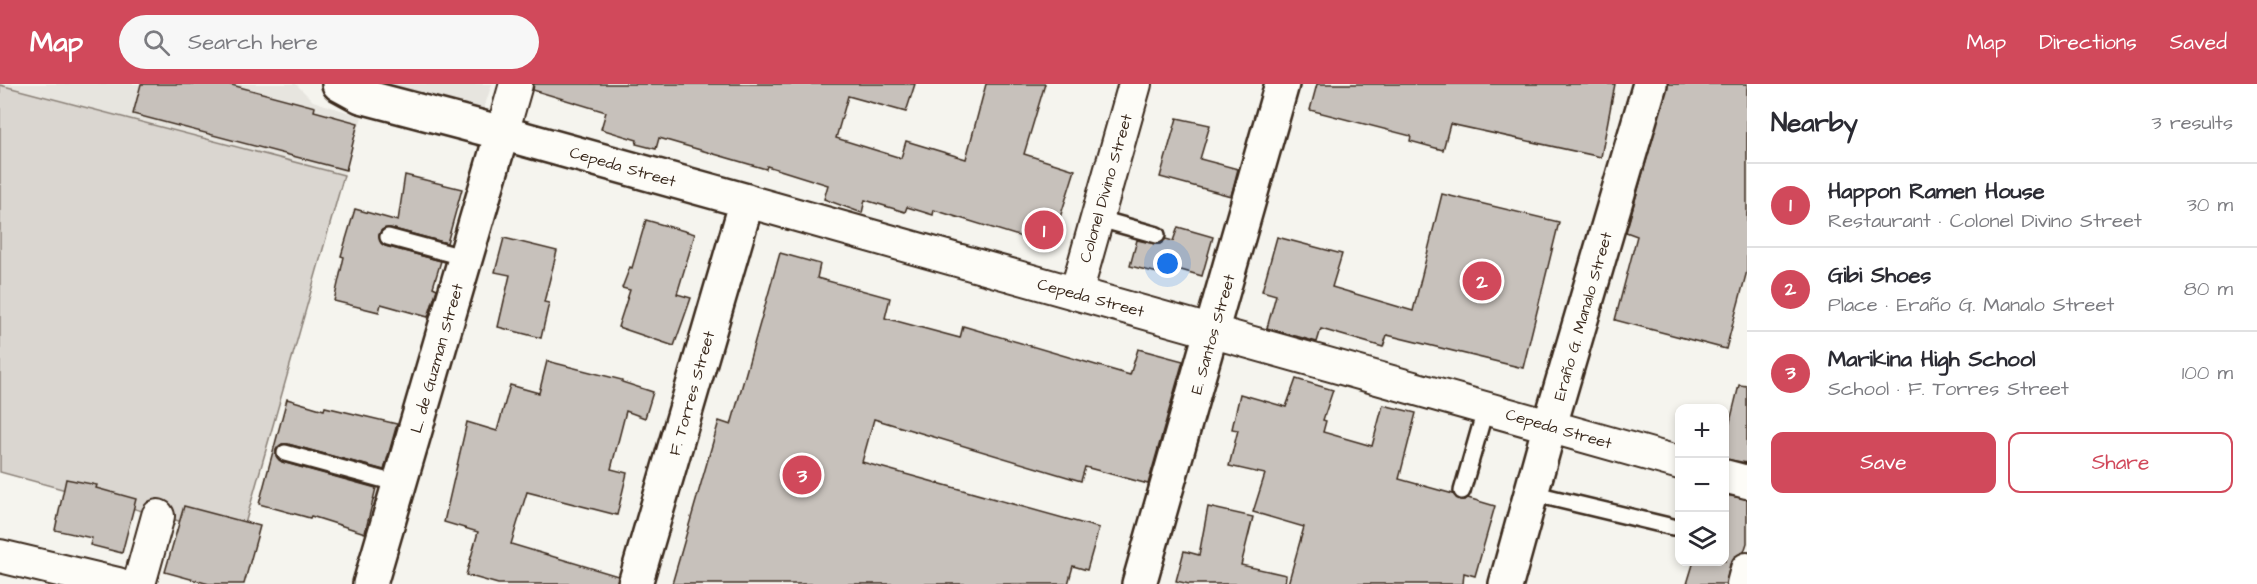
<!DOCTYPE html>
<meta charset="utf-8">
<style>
:root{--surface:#fff;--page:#f7f7f7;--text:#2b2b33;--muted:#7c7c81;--line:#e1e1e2;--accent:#d1495b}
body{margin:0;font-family:"Architects Daughter",sans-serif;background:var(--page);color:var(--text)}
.controls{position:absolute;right:18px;bottom:18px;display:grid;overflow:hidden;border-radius:12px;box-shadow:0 3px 9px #0003}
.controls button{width:54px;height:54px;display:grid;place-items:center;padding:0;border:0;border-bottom:2px solid var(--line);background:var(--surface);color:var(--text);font:30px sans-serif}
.you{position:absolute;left:1168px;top:180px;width:21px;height:21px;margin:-15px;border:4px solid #fff;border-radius:50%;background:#1a73e8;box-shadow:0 0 0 9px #1a73e833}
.badge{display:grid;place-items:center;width:39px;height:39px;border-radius:50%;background:var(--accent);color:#fff;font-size:20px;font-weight:700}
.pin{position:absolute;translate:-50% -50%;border:3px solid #fff;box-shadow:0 2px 6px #0006}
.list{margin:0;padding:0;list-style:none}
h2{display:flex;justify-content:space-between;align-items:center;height:78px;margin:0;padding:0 24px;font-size:26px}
h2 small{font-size:20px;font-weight:400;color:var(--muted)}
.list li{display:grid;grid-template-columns:39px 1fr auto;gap:18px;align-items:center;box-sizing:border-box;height:84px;padding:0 24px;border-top:2px solid var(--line)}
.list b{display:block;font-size:22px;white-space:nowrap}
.list p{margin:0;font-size:20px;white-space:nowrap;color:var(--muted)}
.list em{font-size:20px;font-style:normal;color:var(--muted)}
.actions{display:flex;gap:12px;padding:18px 24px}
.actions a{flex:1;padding:14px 0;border:2px solid var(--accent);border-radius:12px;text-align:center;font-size:21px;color:var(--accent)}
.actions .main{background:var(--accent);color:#fff}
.icon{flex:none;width:33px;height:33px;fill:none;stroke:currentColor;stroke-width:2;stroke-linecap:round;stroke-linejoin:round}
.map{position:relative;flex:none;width:1747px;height:500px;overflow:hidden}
header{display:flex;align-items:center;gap:36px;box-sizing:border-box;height:84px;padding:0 30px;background:var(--accent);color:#fff}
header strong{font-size:28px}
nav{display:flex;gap:33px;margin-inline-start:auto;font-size:21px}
.search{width:420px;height:54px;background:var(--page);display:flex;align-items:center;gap:15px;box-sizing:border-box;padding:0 21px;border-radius:33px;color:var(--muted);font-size:22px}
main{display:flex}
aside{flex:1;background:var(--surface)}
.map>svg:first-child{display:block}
.built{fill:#e7e5df}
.green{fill:#dad6d0;stroke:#8a8077;stroke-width:1.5}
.building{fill:#c7c1bb;stroke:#3b2a1e;stroke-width:1.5}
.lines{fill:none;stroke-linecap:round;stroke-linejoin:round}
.service-casing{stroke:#3b2a1e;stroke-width:20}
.minor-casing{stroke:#3b2a1e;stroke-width:36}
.tertiary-casing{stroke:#3b2a1e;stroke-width:38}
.service{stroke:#fdfcf7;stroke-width:15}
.minor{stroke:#fdfcf7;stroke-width:32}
.tertiary{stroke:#fdfcf7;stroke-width:33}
.labels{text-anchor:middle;stroke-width:4.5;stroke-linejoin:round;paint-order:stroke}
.street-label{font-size:16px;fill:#3b2a1e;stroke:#fdfcf7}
</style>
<header>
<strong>Map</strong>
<div class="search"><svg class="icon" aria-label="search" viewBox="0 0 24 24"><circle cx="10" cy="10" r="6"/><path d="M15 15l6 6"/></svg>Search here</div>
<nav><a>Map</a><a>Directions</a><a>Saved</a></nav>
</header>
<main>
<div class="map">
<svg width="1747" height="500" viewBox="0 0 1747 500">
<rect width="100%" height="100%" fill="#f5f4ee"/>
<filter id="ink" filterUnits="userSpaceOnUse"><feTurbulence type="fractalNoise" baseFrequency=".0167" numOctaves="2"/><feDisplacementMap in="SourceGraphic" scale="12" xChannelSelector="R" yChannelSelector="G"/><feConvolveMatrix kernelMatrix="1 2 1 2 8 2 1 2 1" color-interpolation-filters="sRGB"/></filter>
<g filter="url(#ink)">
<g class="built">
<polygon points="0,0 296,0 313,17 362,33 344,91"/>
<polygon points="374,0 492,0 482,30"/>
</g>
<polygon class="green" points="0,1 344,91 241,454 0,388"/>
<g class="building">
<polygon points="141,0 228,0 315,23 314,27 358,39 346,86 133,30"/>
<polygon points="534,0 915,0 906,28 848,12 836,54 901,74 906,57 966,75 986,0 1045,0 1024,70 1075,86 1051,162 934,126 933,131 907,123 905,128 865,116 862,129 824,115 828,101 767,82 766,85 659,54 656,65 636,60 637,56 601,45 606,28 533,6"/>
<polygon points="1317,0 1615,0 1601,73 1450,40 1443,66 1410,57 1411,52 1310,26"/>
<polygon points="1668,0 1747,0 1747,187 1726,265 1615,236 1637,152 1626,148"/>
<polygon points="1177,34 1210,41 1200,75 1238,85 1231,112 1160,93"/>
<polygon points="405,91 462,105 447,159 390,144 382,146 379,151 381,159 385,162 441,177 433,203 437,205 428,233 381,220 379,228 334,217 344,173 341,172 355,125 398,137"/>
<polygon points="1442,110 1559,138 1523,284 1387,251 1383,263 1321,245 1317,258 1267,244 1276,211 1262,207 1277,153 1342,170 1332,203 1413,227"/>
<polygon points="646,136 695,150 677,210 691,214 674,262 618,243 630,206 622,204 630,183 632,184"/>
<polygon points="1178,143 1213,153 1202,192 1160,180 1158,189 1130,182 1137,156 1155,160 1160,160 1166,155 1173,157"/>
<polygon points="504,154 557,167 544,218 549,219 541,254 498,243 510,191 495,188"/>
<polygon points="780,169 820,180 817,194 890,214 885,234 960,254 963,242 1130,291 1138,265 1183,277 1148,400 1085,383 1081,397 874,335 862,378 1099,444 1087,486 1073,482 1068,500 672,500 719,337 731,341"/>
<polygon points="547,277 622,296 622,298 653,308 645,334 626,327 611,385 627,389 617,431 527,408 511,460 618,492 617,500 498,500 466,491 478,448 444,438 467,338 497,347 510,301 539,309"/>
<polygon points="1296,295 1333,306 1323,336 1326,337 1323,348 1372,362 1383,321 1416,329 1399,395 1453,410 1460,416 1468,414 1495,422 1475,492 1464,489 1463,500 1288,500 1304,443 1253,428 1265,390 1229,382 1238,346 1232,345 1240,310 1286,323"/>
<polygon points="1739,301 1747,302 1747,379 1725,375 1725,358"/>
<polygon points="287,315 324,326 325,323 397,340 384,386 288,360 282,360 276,366 276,372 282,378 376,404 365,449 311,432 310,434 259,420"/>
<polygon points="66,395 97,401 96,404 136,415 122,469 90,461 92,454 55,446"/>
<polygon points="1725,411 1747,415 1747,459 1744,468 1734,473 1730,480 1726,500 1687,500 1694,477 1725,477"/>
<polygon points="184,422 260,442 244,500 209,500 165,488"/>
<polygon points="1208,423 1253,433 1241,481 1286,491 1285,500 1189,500 1176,497 1184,467 1199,471"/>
</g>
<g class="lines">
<defs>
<g id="service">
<polyline points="1096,134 1157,151"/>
<polyline points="388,153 466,174"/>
<polyline points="285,369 399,400"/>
<polyline points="1462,407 1486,323"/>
<polyline points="1531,409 1673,443"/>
</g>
<g id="minor">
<polyline points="502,49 516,0"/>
<polyline points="747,117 1680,379"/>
<polyline points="1076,209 1135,0"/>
<polyline points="1724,392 1747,398"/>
<polyline points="0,472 118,500"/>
<polyline points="139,500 158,432"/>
<polyline points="1743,500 1747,485"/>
</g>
<g id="tertiary">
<polyline points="339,0 361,12 502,49 747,117 635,500"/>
<polyline points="370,500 502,49"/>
<polyline points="1139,500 1282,0"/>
<polyline points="1506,500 1550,341 1650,0"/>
</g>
</defs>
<use href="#service" class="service-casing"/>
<use href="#minor" class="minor-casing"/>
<use href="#tertiary" class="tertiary-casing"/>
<use href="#service" class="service"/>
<use href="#minor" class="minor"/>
<use href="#tertiary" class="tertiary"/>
</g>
</g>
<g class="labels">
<g class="street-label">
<text transform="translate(623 82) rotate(16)" y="6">Cepeda Street</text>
<text transform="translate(1105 104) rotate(-74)" y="6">Colonel Divino Street</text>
<text transform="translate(1091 213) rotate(15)" y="6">Cepeda Street</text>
<text transform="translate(1582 232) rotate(-74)" y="6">Eraño G. Manalo Street</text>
<text transform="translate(1212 250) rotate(-74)" y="6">E. Santos Street</text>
<text transform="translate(436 274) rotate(-74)" y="6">L. de Guzman Street</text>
<text transform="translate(691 309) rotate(-74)" y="6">F. Torres Street</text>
<text transform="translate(1559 344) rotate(16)" y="6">Cepeda Street</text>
</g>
</g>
</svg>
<div class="controls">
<button>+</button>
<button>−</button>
<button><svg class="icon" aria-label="layers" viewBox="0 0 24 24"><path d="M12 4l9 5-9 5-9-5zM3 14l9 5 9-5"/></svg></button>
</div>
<div class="you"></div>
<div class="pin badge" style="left:1044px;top:146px">1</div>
<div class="pin badge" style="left:1482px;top:197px">2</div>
<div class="pin badge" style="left:802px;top:391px">3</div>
</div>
<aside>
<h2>Nearby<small>3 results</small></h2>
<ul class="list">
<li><span class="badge">1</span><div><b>Happon Ramen House</b><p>Restaurant · Colonel Divino Street</p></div><em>30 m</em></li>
<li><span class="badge">2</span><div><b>Gibi Shoes</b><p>Place · Eraño G. Manalo Street</p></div><em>80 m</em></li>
<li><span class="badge">3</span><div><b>Marikina High School</b><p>School · F. Torres Street</p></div><em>100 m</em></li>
</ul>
<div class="actions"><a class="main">Save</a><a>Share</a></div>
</aside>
</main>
